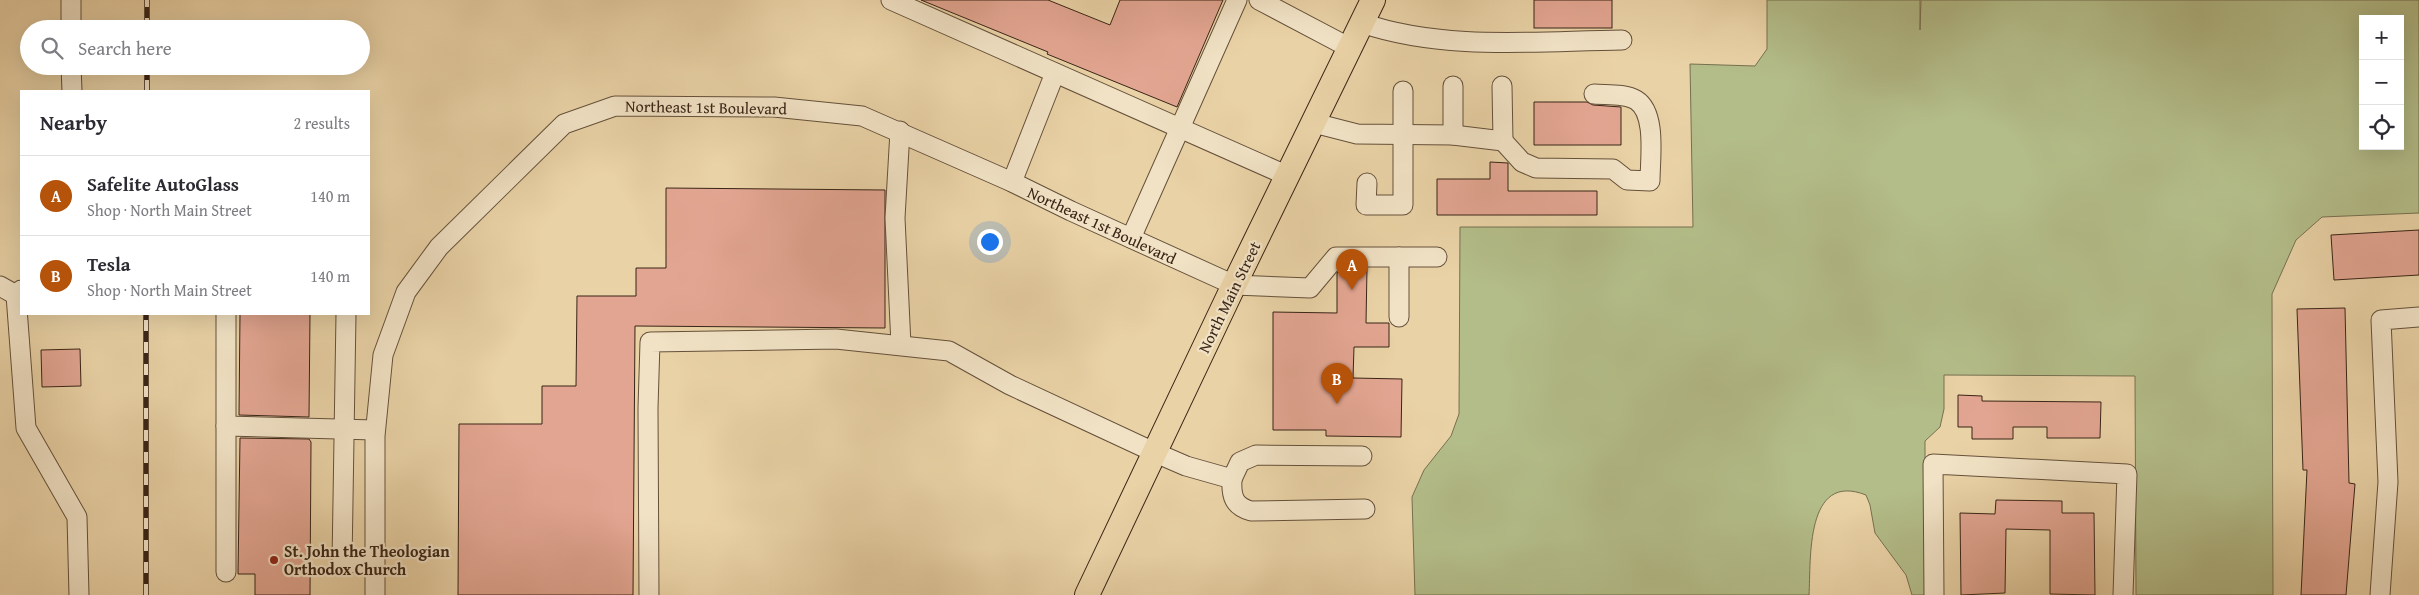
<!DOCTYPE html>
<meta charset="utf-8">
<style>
:root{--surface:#fff;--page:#f7f7f7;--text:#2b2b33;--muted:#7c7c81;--line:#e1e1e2;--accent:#b45309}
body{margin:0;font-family:"Gentium Book Plus",serif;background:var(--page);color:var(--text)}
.controls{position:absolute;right:15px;top:15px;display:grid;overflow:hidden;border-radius:0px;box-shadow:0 5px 20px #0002}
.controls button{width:45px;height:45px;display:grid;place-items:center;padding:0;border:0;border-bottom:1px solid var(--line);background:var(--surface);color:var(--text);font:25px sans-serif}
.you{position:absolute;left:989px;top:241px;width:18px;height:18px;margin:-12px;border:4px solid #fff;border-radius:50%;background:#1a73e8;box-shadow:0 0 0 8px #1a73e833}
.badge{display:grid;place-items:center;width:32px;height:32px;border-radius:50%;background:var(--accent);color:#fff;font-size:16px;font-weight:700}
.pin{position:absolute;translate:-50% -41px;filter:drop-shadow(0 1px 2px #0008)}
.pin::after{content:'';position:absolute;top:26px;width:18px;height:15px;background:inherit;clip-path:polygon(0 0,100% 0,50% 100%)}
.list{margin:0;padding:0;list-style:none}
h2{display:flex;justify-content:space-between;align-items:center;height:65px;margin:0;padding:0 20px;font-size:21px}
h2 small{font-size:16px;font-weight:400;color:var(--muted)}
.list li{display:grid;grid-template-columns:32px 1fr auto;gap:15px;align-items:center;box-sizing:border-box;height:80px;padding:0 20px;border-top:1px solid var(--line)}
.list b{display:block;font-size:19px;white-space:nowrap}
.list p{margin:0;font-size:16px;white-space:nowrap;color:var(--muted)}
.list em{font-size:16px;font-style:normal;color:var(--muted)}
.icon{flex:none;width:28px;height:28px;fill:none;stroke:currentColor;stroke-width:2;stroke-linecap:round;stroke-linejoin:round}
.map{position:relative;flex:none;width:2419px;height:595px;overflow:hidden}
.search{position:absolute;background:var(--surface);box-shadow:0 5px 20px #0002;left:20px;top:20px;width:350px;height:55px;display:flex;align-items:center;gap:12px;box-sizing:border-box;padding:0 18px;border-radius:28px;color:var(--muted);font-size:19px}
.panel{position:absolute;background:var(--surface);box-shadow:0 5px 20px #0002;left:20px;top:90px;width:350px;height:225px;border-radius:0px}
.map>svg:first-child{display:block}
.green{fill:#b3bd89;stroke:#767050;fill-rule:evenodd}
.building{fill:#e2a591;stroke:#392416}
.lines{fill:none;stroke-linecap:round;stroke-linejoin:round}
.minor-casing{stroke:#65503a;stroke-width:21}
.major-casing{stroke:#392416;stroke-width:26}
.minor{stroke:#f1e2c5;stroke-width:19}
.major{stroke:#e9d2a6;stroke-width:24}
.rail-casing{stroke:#392416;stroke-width:5.5}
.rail{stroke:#f1e2c5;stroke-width:4;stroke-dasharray:11;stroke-linecap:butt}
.poi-dot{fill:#8f2418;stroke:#f1e2c5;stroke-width:2}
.labels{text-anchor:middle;stroke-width:4.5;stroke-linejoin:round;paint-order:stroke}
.street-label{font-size:16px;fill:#392416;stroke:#f1e2c5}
.poi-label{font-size:16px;font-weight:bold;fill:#392416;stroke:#f1e2c5;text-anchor:start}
</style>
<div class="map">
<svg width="2419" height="595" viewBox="0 0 2419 595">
<rect width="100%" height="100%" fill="#e9d2a6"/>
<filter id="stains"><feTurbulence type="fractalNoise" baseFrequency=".004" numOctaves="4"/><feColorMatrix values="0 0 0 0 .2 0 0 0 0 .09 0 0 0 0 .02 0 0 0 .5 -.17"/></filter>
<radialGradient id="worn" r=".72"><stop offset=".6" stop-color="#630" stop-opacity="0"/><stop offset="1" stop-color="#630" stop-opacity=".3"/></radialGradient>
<path class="green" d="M1767,0H1920V30L1921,0H2419V213L2322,217L2296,240L2272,294L2273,595H2136L2135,376L1944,375V409L1940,427L1925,441V595H1912L1906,575L1875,533L1870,505L1866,495C1805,471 1811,559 1809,595H1415L1412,497L1424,470L1451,436L1459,414L1460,227H1693L1690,64L1755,66L1767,49ZM2363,19H2400V146H2363Z"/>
<g class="building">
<polygon points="921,0 1048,0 1110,25 1120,0 1223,0 1177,107 1047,54 1048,52"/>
<rect x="1534" y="0" width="78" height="28"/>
<polygon points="1534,102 1587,102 1593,105 1621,107 1621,145 1534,145"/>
<polygon points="1490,162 1508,163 1508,191 1597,191 1597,215 1437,215 1437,179 1490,179"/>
<polygon points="666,188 885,190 885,328 635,326 633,595 458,595 459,424 542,424 542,386 576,386 577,296 636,296 636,268 666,268"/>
<polygon points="2419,230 2419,275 2334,280 2331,235"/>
<polygon points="1341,268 1367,268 1366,323 1389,323 1389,347 1354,347 1353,378 1402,379 1401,437 1326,436 1326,430 1273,430 1273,312 1337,313 1337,273"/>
<polygon points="2345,308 2349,483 2355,484 2346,595 2301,595 2307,470 2303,470 2297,309"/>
<polygon points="240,314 310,314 309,417 239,415"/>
<polygon points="80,349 81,386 42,387 41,350"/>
<polygon points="1958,395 1982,396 1982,401 2101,402 2100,438 2047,438 2047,427 2013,427 2013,439 1972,439 1972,427 1958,427"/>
<polygon points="240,438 309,439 311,442 310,595 255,595 255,574 238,574"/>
<polygon points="1996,500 2062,501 2062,513 2094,513 2095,595 2050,594 2050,530 2006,529 2005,593 1961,595 1960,513 1995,514"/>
</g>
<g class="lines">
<defs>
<g id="minor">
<polyline points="71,0 71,29"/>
<polyline points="891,0 1288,176"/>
<polyline points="1259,0 1350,48"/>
<path d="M1362,23C1444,51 1536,41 1622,40"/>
<polyline points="71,66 72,91"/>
<polyline points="1453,86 1453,135"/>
<polyline points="1314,123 1357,134 1453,135 1503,141 1502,86"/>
<polyline points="900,131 895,218 901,345"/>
<path d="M1503,141L1522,162L1536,168L1613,169L1627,180L1650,181C1650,159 1657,113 1636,100C1625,93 1607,95 1594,94"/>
<polyline points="1012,182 1055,73"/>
<polyline points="1367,183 1366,205 1403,205 1403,91"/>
<polyline points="1131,238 1237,0"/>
<polyline points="0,286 16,295"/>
<polyline points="21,290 16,295 26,428 77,517 79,595"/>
<polyline points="226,314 226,572"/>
<polyline points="346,314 342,563 374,562"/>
<polyline points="1399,317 1399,257"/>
<polyline points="226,426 375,430"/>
<path d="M1232,479C1231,497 1234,506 1251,511L1365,509"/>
<polyline points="375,595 375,436 383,355 406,292 439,247 564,124 615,106 774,107 862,116 1012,182 1071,211 1234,285 1310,288 1336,257 1437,257"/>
<polyline points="649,595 648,408 650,342 836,339 949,351 1010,385 1156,453 1186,466 1232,479 1240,462 1256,455 1362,456"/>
<polyline points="1934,595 1933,464 2127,474 2123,595"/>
<polyline points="2380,595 2388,482 2381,320 2419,317"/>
</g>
<polyline id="major" points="1087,595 1234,285 1373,0"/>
</defs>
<use href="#minor" class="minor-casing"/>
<use href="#major" class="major-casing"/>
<use href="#minor" class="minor"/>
<use href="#major" class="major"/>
<defs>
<g id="rail">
<polyline points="147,29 147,0"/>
<polyline points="147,91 147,66"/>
<polyline points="146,595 146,314"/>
</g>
</defs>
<use href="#rail" class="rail-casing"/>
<use href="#rail" class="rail"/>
</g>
<circle class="poi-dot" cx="274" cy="560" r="5"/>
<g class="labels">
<g class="street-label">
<text transform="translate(706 107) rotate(1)" y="6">Northeast 1st Boulevard</text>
<text transform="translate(1102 225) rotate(25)" y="6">Northeast 1st Boulevard</text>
<text transform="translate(1229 297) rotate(-64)" y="6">North Main Street</text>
</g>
<g class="poi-label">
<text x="284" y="557">St. John the Theologian<tspan x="284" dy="18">Orthodox Church</tspan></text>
</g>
</g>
<rect width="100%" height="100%" filter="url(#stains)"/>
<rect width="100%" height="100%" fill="url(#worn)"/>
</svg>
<div class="controls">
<button>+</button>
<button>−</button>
<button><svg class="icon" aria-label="locate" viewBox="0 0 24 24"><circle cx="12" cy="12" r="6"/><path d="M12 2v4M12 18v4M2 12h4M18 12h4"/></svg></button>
</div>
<div class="you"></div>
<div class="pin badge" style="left:1352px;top:290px">A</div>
<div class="pin badge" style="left:1337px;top:404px">B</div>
<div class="search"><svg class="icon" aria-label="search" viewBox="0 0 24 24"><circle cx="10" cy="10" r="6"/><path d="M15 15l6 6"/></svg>Search here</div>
<section class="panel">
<h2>Nearby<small>2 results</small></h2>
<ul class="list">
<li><span class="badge">A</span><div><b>Safelite AutoGlass</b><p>Shop · North Main Street</p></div><em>140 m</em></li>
<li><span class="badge">B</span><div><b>Tesla</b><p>Shop · North Main Street</p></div><em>140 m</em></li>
</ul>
</section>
</div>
